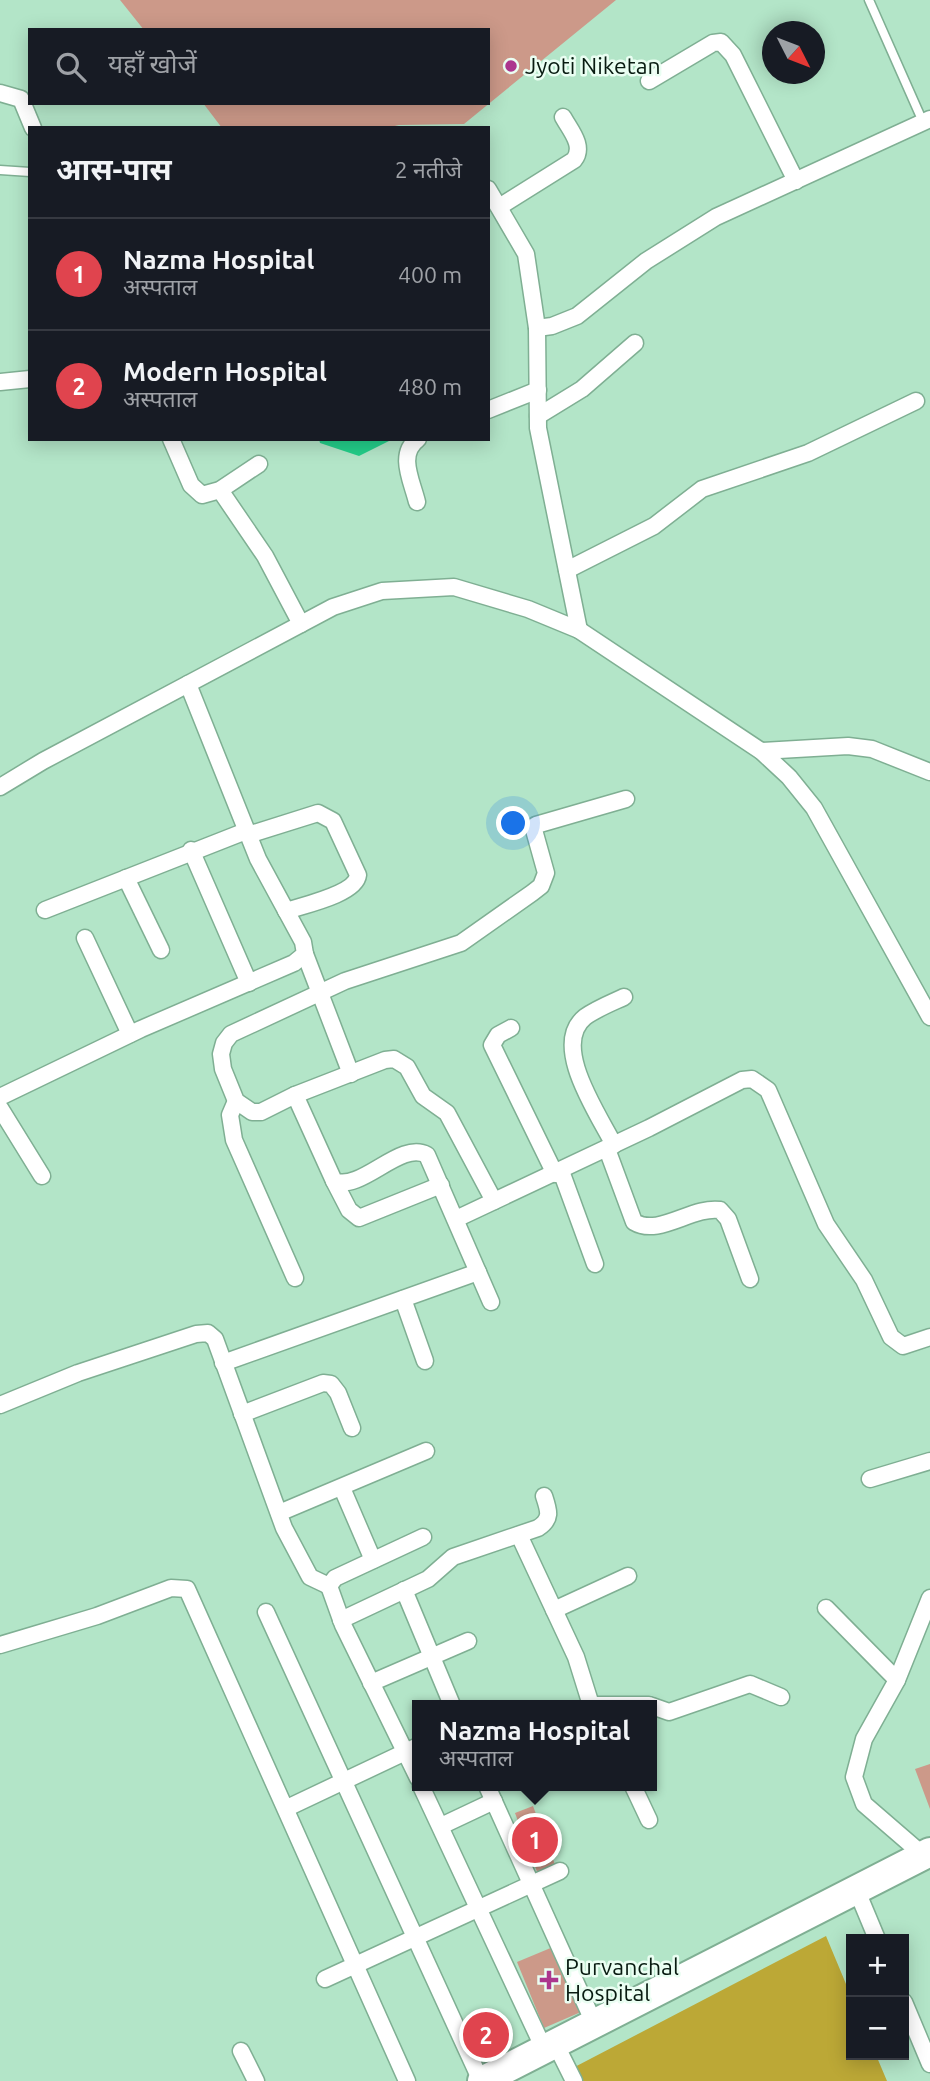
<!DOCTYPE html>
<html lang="hi">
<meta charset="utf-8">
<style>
:root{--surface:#171b24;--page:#242831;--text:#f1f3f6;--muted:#9ea1a6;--line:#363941;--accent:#b45309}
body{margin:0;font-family:Ubuntu,"Noto Sans Devanagari",sans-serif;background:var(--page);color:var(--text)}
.controls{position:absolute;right:21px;bottom:21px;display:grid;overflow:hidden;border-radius:0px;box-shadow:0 4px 18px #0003}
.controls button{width:63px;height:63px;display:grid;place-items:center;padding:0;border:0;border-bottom:2px solid var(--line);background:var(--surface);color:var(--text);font:35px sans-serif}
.compass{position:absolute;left:762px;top:21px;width:63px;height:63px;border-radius:50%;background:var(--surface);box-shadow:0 4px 18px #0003;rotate:132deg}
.you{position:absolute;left:514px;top:824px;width:24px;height:24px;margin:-18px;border:5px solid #fff;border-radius:50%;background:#1a73e8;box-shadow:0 0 0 10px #1a73e833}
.badge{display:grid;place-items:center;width:46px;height:46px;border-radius:50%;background:var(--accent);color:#fff;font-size:23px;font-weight:700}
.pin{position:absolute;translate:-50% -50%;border:4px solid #fff;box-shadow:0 2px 7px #0006}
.popup{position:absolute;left:412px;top:1700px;width:245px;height:91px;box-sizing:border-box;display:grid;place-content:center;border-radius:0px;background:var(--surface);filter:drop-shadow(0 2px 5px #0005);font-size:23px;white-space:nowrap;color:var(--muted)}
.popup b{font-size:26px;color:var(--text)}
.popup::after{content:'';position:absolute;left:50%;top:100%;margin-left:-14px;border:14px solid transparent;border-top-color:var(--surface)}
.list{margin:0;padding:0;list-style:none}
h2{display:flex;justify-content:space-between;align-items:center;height:91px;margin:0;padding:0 28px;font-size:30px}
h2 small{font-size:23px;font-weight:400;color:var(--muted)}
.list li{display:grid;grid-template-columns:46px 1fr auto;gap:21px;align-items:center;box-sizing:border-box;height:112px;padding:0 28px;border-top:2px solid var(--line)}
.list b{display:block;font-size:26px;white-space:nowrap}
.list p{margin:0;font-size:23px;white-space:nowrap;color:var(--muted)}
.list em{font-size:23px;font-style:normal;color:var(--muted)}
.icon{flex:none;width:38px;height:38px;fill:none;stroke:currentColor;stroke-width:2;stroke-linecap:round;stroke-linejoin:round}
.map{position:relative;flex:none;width:930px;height:2081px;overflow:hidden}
.search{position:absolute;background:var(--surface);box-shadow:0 4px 18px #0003;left:28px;top:28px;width:462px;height:77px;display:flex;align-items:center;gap:18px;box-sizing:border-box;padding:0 24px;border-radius:0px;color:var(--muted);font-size:26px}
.panel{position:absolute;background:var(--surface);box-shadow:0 4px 18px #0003;left:28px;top:126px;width:462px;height:315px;border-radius:0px}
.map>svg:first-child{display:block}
.green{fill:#bca836}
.water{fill:#23ce89}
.building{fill:#cc9989}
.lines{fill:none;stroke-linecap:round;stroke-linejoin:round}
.service-casing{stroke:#7faf93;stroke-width:11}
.minor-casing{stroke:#7faf93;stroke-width:19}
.trunk-casing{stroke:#7faf93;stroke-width:32}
.service{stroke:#fff;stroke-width:8}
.minor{stroke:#fff;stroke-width:16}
.trunk{stroke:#fff;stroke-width:28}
.poi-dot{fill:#ac368e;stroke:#eafef2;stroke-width:2.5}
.labels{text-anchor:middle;stroke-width:5;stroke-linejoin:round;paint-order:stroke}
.poi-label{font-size:23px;fill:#081b11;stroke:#eafef2;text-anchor:start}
</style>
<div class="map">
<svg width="930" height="2081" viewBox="0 0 930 2081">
<rect width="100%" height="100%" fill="#b3e5c8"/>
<polygon class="green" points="826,1936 851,1996 851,2055 876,2055 887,2081 573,2081 567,2071"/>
<polygon class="water" points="319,439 393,439 359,456 320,443"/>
<g class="building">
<polygon points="120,0 616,0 464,124 399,125 386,128 222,128 203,103 488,103 488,30 144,30"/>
<polygon points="930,1764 930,1809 915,1769"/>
<polygon points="533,1806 557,1870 539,1877 515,1813"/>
<polygon points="553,1947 581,2012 544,2028 517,1962"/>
<polygon points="485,2014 503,2050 480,2061 463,2025"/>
</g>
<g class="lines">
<defs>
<g id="service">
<polyline points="869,0 923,122"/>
<polyline points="0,170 30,172"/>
</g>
<g id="minor">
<polyline points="649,81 713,43 721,42 733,55 796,181"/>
<polyline points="0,93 21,99 33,128"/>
<polyline points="488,189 526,254 537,328 538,428 579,630"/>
<path d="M499,207L574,160C585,146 570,130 563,117"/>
<polyline points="537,328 552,326 577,316 646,261 716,217 930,119"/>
<polyline points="0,382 30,379"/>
<polyline points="488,410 538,390"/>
<polyline points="538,416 582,389 635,343"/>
<polyline points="171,439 191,485 202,495 220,490 259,464"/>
<polyline points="220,490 265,556 301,624"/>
<path d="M417,502C412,481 397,454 418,439"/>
<polyline points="567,570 654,526 702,489 808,453 916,401"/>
<polyline points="761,751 848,746 872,749 930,772"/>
<polyline points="0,787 43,761 333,607 382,591 454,587 528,609 579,630 761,751 789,777 814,808 930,1017"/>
<path d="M248,835L318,813L333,821L358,875C356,894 304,905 286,911"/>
<polyline points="191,850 249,983"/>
<polyline points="126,878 161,950"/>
<polyline points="45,910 246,831"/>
<polyline points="85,938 130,1034"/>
<polyline points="305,954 351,1074"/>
<polyline points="511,1028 498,1035 492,1045 555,1174"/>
<path d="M295,1095L334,1181C362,1192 400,1140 427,1155L491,1302"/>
<polyline points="0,1097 141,1029 294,963 305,954 303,942 258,859 188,684"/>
<polyline points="236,1101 230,1115 234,1140 295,1278"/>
<polyline points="0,1108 42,1176"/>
<path d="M614,1145C599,1115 550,1045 585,1017C596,1009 611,1003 624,997"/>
<path d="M607,1149L634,1222C659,1237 692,1206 720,1210L728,1219L750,1279"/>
<polyline points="561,1171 595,1264"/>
<polyline points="334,1181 349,1210 359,1218 441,1185"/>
<polyline points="494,1201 447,1113 423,1096 407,1067 394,1059 385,1060 295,1095 261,1112 252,1112 236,1101 223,1069 221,1054 224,1043 231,1034 345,981 461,943 532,893 541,886 546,873 534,830 536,825 626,799"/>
<polyline points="456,1219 649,1128 742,1080 752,1079 768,1090 826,1224 864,1280 891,1337 903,1346 930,1337"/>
<polyline points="403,1299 425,1361"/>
<polyline points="223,1363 478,1272"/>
<polyline points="0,1405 78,1373 196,1334 208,1333 215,1339 284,1528 310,1577 329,1586"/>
<polyline points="242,1414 323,1383 331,1384 338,1393 352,1428"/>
<polyline points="870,1479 930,1461"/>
<polyline points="342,1488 373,1560"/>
<polyline points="279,1513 426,1451"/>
<polyline points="519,1535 576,1657 591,1705"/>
<polyline points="404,1590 452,1705"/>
<polyline points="826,1608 897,1680"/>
<polyline points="554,1610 628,1576"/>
<polyline points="266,1612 481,2081"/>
<path d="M341,1620L428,1579L453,1557L538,1528C552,1519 549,1511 544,1496"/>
<polyline points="0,1645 97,1616 171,1588 187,1589 407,2081"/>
<polyline points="371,1683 468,1641"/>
<polyline points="595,1705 649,1705"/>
<polyline points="652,1706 669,1712 750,1684 781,1697"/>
<polyline points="418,1778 343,1625 329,1586 335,1578 423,1537"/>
<polyline points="421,1786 544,2049"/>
<polyline points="487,1786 594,2023"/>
<polyline points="633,1786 649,1820"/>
<polyline points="287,1808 418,1746"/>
<polyline points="441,1826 494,1801"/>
<polyline points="923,1855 864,1804 854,1777 864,1739 897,1680 930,1598"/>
<polyline points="857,1891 877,1939"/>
<polyline points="325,1979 560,1871"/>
<polyline points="904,2002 930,2064"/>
<polyline points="555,2043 574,2081"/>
<polyline points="241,2051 256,2081"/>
</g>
<polyline id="trunk" points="482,2081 930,1852"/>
</defs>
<use href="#service" class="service-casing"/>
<use href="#minor" class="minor-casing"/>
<use href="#trunk" class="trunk-casing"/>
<use href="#service" class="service"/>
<use href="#minor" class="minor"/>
<use href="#trunk" class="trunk"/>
</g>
<g class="poi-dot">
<circle cx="511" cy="66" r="7"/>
<path d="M545.5 1969.5h7v7h7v7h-7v7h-7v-7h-7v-7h7z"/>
</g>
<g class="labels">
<g class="poi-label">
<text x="525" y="74">Jyoti Niketan</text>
<text x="565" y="1975">Purvanchal<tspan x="565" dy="26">Hospital</tspan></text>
</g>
</g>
</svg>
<div class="controls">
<button>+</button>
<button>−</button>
</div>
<svg class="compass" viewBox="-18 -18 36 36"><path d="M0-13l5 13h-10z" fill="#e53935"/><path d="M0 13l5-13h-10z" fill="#9ea1a6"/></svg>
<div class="you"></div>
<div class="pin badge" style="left:535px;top:1840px;background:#e0444e">1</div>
<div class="popup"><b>Nazma Hospital</b>अस्पताल</div>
<div class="pin badge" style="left:486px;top:2035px;background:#e0444e">2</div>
<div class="search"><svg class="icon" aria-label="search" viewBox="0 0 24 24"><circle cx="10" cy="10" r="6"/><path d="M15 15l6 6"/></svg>यहाँ खोजें</div>
<section class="panel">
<h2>आस-पास<small>2 नतीजे</small></h2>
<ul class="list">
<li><span class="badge" style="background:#e0444e">1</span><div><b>Nazma Hospital</b><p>अस्पताल</p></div><em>400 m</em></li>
<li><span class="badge" style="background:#e0444e">2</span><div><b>Modern Hospital</b><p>अस्पताल</p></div><em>480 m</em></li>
</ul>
</section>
</div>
